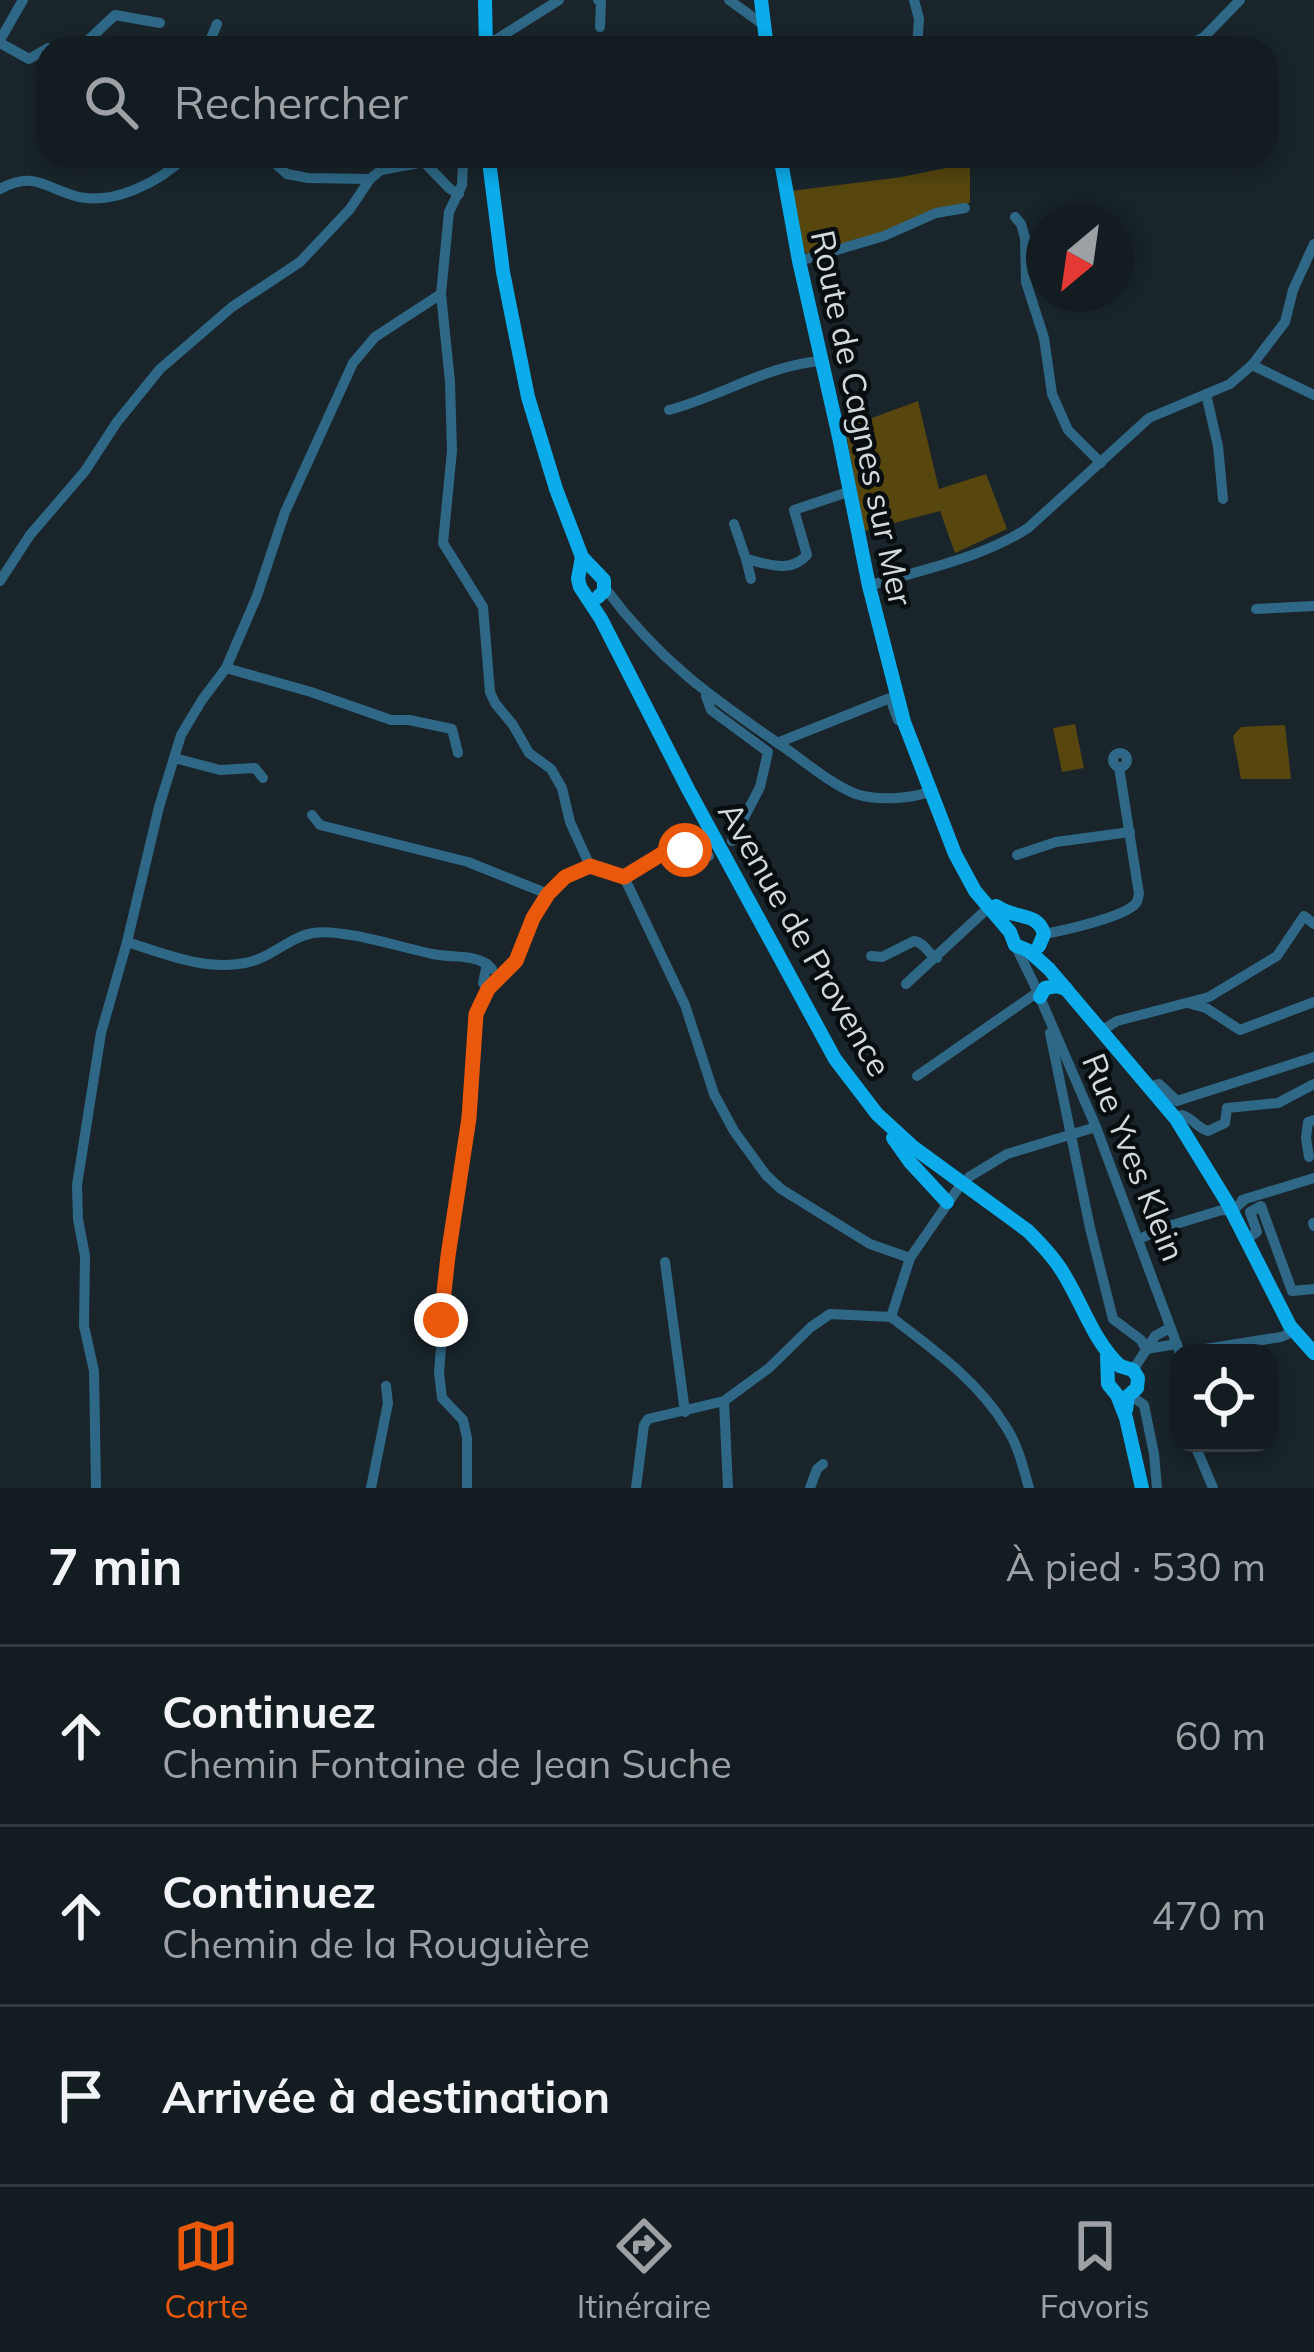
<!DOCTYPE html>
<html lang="fr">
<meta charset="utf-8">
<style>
:root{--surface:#131c20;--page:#1c2529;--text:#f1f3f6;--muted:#9da1a5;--line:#323a3e;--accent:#ea580c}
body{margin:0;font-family:Mulish,sans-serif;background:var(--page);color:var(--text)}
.controls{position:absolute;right:36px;bottom:36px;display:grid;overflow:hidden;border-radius:24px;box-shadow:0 6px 18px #0003}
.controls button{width:108px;height:108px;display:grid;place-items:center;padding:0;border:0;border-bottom:3px solid var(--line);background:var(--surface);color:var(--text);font:60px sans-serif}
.compass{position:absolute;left:1026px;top:204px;width:108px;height:108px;border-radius:50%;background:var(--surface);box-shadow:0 6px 18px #0003;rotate:209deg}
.stop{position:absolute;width:36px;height:36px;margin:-27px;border:9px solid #ea580c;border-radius:50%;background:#fff}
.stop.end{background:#ea580c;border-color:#fff;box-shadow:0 3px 12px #0008}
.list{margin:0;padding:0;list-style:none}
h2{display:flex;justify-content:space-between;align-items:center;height:156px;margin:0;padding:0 48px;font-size:51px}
h2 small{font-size:39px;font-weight:400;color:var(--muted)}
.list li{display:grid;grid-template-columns:78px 1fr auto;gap:36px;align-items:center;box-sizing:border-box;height:180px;padding:0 48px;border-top:3px solid var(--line)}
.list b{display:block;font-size:45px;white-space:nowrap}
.list p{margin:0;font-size:39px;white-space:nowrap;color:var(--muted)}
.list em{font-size:39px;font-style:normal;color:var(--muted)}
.icon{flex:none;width:66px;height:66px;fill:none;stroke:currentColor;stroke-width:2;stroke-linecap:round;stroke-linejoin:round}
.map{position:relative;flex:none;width:1314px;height:1488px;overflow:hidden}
.search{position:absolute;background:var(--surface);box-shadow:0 6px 18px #0003;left:36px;right:36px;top:36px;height:132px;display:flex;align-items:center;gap:30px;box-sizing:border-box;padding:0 42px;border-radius:36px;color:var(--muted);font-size:45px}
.sheet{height:696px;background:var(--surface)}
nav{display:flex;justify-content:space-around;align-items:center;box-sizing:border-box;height:168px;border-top:3px solid var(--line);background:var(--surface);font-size:33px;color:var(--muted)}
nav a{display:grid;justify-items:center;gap:6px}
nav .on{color:var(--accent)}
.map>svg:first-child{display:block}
.green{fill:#57460e}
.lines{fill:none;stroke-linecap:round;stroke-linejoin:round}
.minor{stroke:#2e6886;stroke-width:10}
.major{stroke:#0caceb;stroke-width:14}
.route{stroke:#ea580c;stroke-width:15}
.labels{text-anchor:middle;stroke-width:9;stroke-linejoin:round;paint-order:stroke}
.street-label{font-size:33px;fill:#d2d9de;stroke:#080d10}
</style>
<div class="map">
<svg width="1314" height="1488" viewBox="0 0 1314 1488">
<rect width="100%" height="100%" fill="#19252b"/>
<g class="green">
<polygon points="970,163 970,203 935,210 895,228 815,252 806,253 802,247 791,191 902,177"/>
<polygon points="918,401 939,489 986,474 1007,529 955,553 940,511 864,531 845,428"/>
<polygon points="1075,724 1084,768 1062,772 1053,728"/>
<polygon points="1285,725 1291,779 1241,779 1233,736 1241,727"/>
</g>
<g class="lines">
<g class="minor">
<polyline points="598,0 601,2 600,27"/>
<polyline points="729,0 765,26"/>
<polyline points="914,0 919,19 917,48"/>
<polyline points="0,40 23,0"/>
<polyline points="0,43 29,59 48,48"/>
<polyline points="486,46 559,0"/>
<polyline points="80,48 115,15 160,23"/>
<polyline points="207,48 217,24"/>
<polyline points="1182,48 1204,37 1240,0"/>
<polyline points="267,156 287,174 308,178 370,179"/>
<polyline points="466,156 463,163 462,185 449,212 441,294 450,382 452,451 443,543 483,607 490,692 495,703 513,725 529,753 551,769 562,788 570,822 590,866 624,877 685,1005 714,1094 734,1131 766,1175 781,1189 870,1244 910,1258"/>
<path d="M0,189C31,172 42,185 72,195C110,208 160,182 186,156"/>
<polyline points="1015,217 1021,224 1025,238 1026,282 1044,338 1052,394 1068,430 1101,463"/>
<polyline points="799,261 884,236 936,213 965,208"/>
<polyline points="1252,365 1314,395"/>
<polyline points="1206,394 1218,446 1223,499"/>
<path d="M669,410C720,397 767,365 821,361"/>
<path d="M734,524L746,559C769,564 789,574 807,555L794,510L851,491"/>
<polyline points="746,559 751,579"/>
<polyline points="0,581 30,535 85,471 117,422 160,369 232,307 300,262 350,209 370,179 381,170 424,162 450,189 459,194"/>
<path d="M869,586C922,569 980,559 1028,528L1149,418L1230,384L1252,365L1285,322L1293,290L1314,244"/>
<path d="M605,588C659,661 712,698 785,748C808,764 831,784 856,794C877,801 909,799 929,792"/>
<polyline points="1256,609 1314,606"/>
<polyline points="226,668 311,692 391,720 409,720 452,729 458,753"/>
<polyline points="706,696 711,710 768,752 760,787 732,841"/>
<polyline points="777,743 890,698 898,720"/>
<circle cx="1120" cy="760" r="7"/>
<polyline points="174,758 220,770 255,768 263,778"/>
<polyline points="312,815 320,825 468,862 548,894"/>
<polyline points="1017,855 1056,842 1130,832"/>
<polyline points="624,877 670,849 685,850 702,858 709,856"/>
<path d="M1044,934C1061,931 1126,917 1136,903C1138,901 1138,897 1139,894L1119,767"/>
<path d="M127,942C165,954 205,971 245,963C270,959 289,937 313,933C341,928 403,948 433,954C451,958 471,954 487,964"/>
<polyline points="1015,945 1035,986 1096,1127 1180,1353"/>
<path d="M871,956L882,957L914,941C925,942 927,954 937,958"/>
<polyline points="906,984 988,908"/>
<polyline points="488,989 483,983 487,964 492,969"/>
<polyline points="1191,1004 1206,1008 1240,1030 1314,1002"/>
<polyline points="1101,1031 1117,1021 1209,997 1277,956 1304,916 1314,924"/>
<polyline points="1050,1033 1090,1228 1113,1319 1141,1340 1146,1349"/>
<polyline points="917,1076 1038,992"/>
<polyline points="1149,1087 1159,1084 1177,1101 1314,1057"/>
<path d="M1176,1119L1182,1115C1193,1118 1197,1128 1208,1131L1225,1123L1227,1108L1278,1103L1314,1084"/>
<polyline points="1309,1157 1306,1138 1308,1122 1314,1120"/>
<polyline points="969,1177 1007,1154 1096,1127"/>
<polyline points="1242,1200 1314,1178"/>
<polyline points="1313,1223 1314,1226"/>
<polyline points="1139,1239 1169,1226 1222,1210 1232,1211 1244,1200"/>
<polyline points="1247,1239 1257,1232 1250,1212 1261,1206 1292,1291 1314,1289"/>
<polyline points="665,1262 685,1412"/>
<path d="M891,1317C933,1349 978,1381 1006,1427C1018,1445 1023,1467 1029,1488"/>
<polyline points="891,1317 910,1258 957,1190"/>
<polyline points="1146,1349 1177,1344"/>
<polyline points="1180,1353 1281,1337 1295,1331"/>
<polyline points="1133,1370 1155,1336 1170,1328"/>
<polyline points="1130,1395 1144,1405 1154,1454 1157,1488"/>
<polyline points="724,1401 728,1488"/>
<polyline points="1194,1443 1213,1488"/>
<polyline points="96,1488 94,1371 84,1326 85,1256 78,1219 77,1185 101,1033 127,942 159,807 181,735 202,700 226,668 257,596 285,512 353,363 375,337 441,294"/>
<polyline points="371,1488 388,1403 386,1386"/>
<polyline points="467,1488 467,1438 463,1420 442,1398 439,1373 448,1256 469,1118 476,1014 488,989 516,961 533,918 548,894 565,877 590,866"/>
<polyline points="636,1488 644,1425 648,1419 724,1401 769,1368 811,1327 830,1314 891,1317"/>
<polyline points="810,1488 817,1469 823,1464"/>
</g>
<g class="major">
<polyline points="485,0 486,48"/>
<polyline points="761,0 767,48"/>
<polyline points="478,156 489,161 499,156"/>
<polyline points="780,156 799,261 839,437 869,586 904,722 955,854 975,891 1010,932 1015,945 1029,951 1049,969 1176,1119 1227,1202 1290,1326 1314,1353"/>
<polyline points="489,161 503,272 528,397 556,489 582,557 604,580 604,591 598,597"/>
<path d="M582,557L578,579L580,587L601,619L688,789L835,1059L877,1114L913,1147L1028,1231C1040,1243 1051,1254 1060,1268C1081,1299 1092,1340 1120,1366"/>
<path d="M996,906C1015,920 1038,911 1044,934L1039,946"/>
<polyline points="1040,997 1045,988 1057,986 1066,989"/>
<polyline points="893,1138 910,1162 947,1202"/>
<polyline points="1107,1356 1108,1384 1117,1395 1126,1418 1142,1488"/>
<polyline points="1120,1366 1133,1370 1138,1378 1137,1388 1128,1396 1126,1410"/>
</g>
</g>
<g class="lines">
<polyline class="route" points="441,1320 448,1256 469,1118 476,1014 488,989 516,961 533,918 548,894 565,877 590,866 624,877 670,849 685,850"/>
</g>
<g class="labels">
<g class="street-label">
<text transform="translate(862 418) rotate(78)" y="12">Route de Cagnes sur Mer</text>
<text transform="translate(805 939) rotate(60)" y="12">Avenue de Provence</text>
<text transform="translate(1134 1157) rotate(68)" y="12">Rue Yves Klein</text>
</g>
</g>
</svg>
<div class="controls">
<button><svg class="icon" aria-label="locate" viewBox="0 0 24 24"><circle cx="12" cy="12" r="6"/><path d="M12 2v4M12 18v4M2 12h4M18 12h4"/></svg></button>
</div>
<svg class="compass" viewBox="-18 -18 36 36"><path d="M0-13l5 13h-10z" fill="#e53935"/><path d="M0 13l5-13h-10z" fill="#9da1a5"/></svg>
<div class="stop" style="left:685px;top:850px"></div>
<div class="stop end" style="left:441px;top:1320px"></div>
<div class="search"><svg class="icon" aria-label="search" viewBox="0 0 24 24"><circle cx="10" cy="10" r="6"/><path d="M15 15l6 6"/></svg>Rechercher</div>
</div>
<section class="sheet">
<h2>7 min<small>À pied · 530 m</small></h2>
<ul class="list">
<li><svg class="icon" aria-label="ahead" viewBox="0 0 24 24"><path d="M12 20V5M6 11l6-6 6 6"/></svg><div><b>Continuez</b><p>Chemin Fontaine de Jean Suche</p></div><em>60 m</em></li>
<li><svg class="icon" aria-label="ahead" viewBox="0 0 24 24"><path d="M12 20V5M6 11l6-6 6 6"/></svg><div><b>Continuez</b><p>Chemin de la Rouguière</p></div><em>470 m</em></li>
<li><svg class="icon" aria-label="arrive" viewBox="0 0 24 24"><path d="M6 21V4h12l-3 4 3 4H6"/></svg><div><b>Arrivée à destination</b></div></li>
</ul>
</section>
<nav>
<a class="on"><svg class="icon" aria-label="map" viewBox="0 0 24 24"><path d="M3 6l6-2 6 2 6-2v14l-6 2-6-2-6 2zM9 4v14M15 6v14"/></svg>Carte</a>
<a><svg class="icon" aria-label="directions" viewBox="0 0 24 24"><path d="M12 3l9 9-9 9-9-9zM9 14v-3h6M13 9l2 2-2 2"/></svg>Itinéraire</a>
<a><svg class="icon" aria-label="saved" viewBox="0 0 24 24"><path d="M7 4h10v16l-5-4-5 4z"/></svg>Favoris</a>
</nav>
